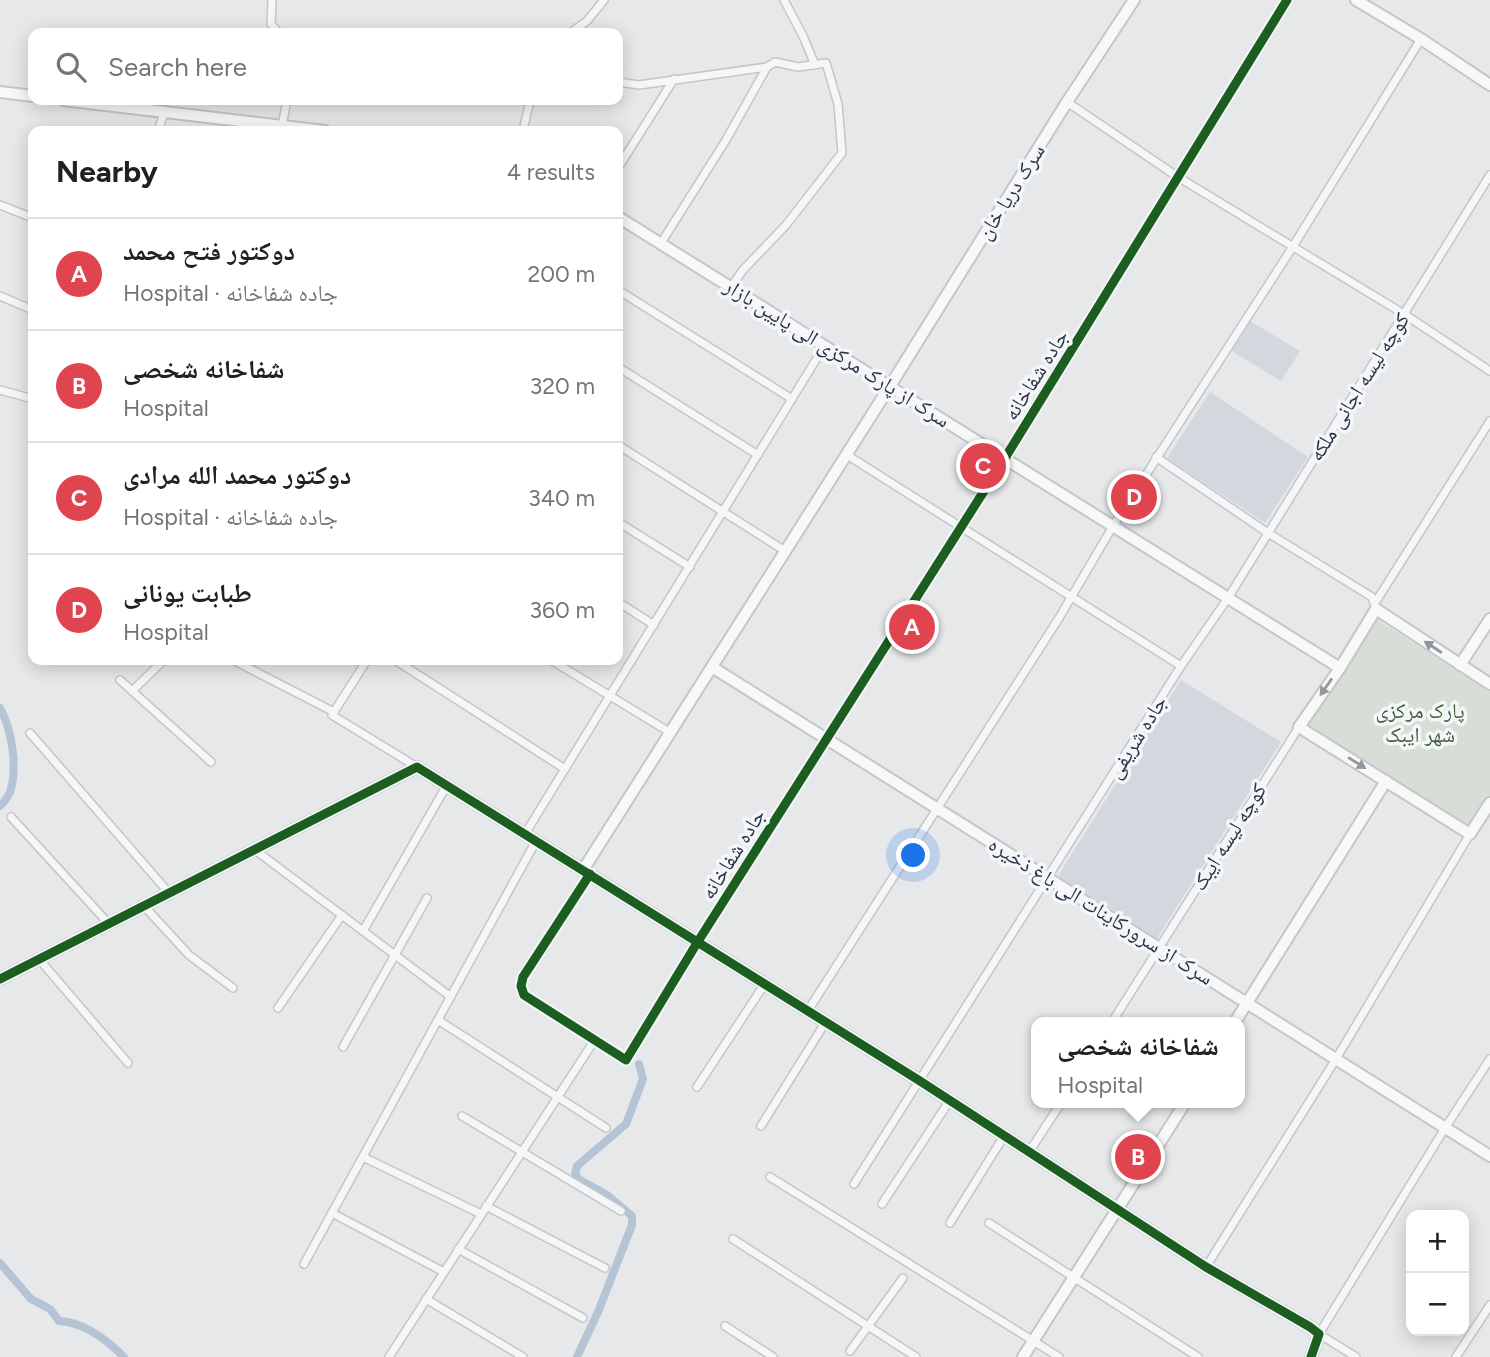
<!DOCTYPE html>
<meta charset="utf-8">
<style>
:root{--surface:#fff;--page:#f6f6f6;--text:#202124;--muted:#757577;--line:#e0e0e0;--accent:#6c737f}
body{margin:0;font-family:Figtree,"Noto Naskh Arabic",sans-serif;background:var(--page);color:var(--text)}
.controls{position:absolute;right:21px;bottom:21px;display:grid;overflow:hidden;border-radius:14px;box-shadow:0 4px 18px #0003}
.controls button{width:63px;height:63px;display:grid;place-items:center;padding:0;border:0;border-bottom:2px solid var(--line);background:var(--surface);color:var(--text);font:35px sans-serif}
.you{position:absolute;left:914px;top:856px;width:24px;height:24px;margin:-18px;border:5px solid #fff;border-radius:50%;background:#1a73e8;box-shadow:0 0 0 10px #1a73e833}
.badge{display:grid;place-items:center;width:46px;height:46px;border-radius:50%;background:var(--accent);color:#fff;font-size:23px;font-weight:700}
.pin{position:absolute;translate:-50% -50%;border:4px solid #fff;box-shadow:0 2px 7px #0006}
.popup{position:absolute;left:1031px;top:1017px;width:214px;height:91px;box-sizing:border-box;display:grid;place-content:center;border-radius:14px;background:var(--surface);filter:drop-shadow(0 2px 5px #0005);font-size:23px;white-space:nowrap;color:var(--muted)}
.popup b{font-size:26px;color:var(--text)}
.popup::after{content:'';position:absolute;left:50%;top:100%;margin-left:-14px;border:14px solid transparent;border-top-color:var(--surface)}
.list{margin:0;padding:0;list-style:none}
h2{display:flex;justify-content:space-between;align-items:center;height:91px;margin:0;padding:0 28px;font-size:30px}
h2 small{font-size:23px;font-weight:400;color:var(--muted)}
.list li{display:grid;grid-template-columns:46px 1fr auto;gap:21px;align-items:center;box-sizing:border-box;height:112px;padding:0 28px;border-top:2px solid var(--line)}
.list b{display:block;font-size:26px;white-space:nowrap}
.list p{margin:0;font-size:23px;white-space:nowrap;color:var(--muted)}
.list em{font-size:23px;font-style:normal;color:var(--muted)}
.icon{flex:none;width:38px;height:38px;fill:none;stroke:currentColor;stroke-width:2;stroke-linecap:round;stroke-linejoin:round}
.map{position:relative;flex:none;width:1490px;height:1357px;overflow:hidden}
.search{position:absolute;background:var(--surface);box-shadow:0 4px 18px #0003;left:28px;top:28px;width:595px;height:77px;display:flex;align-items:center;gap:18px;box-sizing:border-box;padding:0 24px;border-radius:14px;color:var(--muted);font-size:26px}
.panel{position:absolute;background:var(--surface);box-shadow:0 4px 18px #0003;left:28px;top:126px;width:595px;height:539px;border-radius:14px}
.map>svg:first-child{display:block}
.built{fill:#d4d7dd}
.green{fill:#d6ded6}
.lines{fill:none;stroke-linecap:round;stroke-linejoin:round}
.canal{stroke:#b4c4d5;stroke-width:8}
.street-casing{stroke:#c4c6c8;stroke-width:10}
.secondary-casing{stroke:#c4c6c8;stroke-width:14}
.street{stroke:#f5f6f7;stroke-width:7}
.secondary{stroke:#f8f8f8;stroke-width:10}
.cycleway-casing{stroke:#f4f6f9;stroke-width:13}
.cycleway{stroke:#1b5e20;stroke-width:9}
.oneway{fill:#92969e}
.labels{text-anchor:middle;stroke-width:7;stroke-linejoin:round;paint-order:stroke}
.street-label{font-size:21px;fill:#2b3445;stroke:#f4f6f9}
.park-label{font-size:21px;fill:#3f6138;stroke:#f4f6f9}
</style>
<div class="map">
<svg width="1490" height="1357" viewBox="0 0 1490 1357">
<rect width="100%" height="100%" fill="#e6e8ea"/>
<g class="built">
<polygon points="1248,320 1300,351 1281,381 1230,350"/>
<polygon points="1210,392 1308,457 1265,523 1167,458"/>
<polygon points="1181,680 1281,742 1157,938 1058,876"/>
</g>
<polygon class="green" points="1376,619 1490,691 1490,797 1468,831 1306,728"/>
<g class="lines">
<g class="canal">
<path d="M0,708C12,730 18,768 10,792C8,797 4,802 0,806"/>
<path d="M0,1263L31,1299L50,1309L59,1321C83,1322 107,1340 124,1357"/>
<polyline points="577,1357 598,1312 632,1225 632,1216 607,1195 580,1180 575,1174 577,1166 626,1124 643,1079 639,1064"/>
</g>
<defs>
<g id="street">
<polyline points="272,0 271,24 279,33"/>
<polyline points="784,0 803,36 815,65"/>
<polyline points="570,33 587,21 604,0"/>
<polyline points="618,82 639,85 767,67 775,62 798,67 826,63 838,104 842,153 786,225 743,270 731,287"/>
<polyline points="1067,102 1178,177 1404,314 1490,371"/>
<polyline points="240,122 254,131"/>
<polyline points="282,126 287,100"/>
<polyline points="158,131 164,113"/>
<polyline points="523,131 530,100"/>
<polyline points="618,168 674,79"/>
<polyline points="0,205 33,218"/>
<polyline points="661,243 726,140 767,67"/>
<polyline points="618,290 792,399"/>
<polyline points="0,296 33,310"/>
<polyline points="618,367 758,455"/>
<polyline points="0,390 33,399"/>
<polyline points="618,445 785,551"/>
<polyline points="847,455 1181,666"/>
<polyline points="1156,457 1268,533 1372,597 1376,609"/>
<polyline points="618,522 690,567"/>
<polyline points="618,602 654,625"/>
<polyline points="1375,603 1490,421"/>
<polyline points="233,660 334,712"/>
<polyline points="367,660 332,715 417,767"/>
<polyline points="395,660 565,769"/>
<polyline points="551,660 671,733"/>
<polyline points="120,680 211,762"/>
<polyline points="132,691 164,660"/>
<polyline points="30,733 169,893"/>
<polyline points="11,817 109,924"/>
<polyline points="525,834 825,345"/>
<polyline points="255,850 451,997"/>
<polyline points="590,874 523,977 521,986 524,995 626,1060 697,943 1005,458 1287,0"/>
<polyline points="144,906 189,955 233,988"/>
<polyline points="363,931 447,785"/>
<polyline points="39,959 128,1063"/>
<polyline points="278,1008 342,915"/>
<polyline points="807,1012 1059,618 1113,526 1292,248 1421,39"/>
<polyline points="438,1020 606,1128"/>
<polyline points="1112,1022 1299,727"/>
<polyline points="343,1047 427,898"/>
<polyline points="697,1087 764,985"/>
<polyline points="462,1116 621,1211"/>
<polyline points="761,1126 825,1023"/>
<polyline points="1029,1152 1061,1103"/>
<polyline points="363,1157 481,1214"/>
<polyline points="770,1177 1059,1357"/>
<polyline points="854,1184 1181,666 1228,598 1490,175"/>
<polyline points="882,1204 950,1100"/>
<polyline points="486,1206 605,1268"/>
<polyline points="332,1213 444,1272"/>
<polyline points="950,1223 1004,1136"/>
<polyline points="989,1223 1198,1357"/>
<polyline points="733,1239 916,1357"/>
<polyline points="458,1249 583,1318"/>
<polyline points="304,1264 536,841"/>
<polyline points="1206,1267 1336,1059 1470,834"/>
<polyline points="426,1299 523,1357"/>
<polyline points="725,1326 773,1357"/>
<polyline points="850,1351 903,1278"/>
<polyline points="389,1357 594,1041"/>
<polyline points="1356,1357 1319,1334 1445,1128 1490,1059"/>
<polyline points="1456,1357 1490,1305"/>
</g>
<g id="secondary">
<polyline points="1356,0 1421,39 1490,85"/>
<polyline points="0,92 33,96"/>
<polyline points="63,100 325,131"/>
<polyline points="618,217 1340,668"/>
<polyline points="1460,665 1490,619"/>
<polyline points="712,667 1490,1156"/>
<polyline points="1490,684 1376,609 1340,668 1299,727 1470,834 1490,803"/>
<polyline points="583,870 890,386 1067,102 1134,0"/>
<polyline points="0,979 417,767 920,1081 1206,1267 1310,1327 1319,1334 1311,1357"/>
<polyline points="1235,1022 1386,781"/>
<polyline points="1023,1357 1185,1103"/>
</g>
</defs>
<use href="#street" class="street-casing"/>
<use href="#secondary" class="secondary-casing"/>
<use href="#street" class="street"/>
<use href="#secondary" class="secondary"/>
<defs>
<g id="cycleway">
<polyline points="590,874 523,977 521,986 524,995 626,1060 697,943 1005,458 1287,0"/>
<polyline points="0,979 417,767 920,1081 1206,1267 1310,1327 1319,1334 1311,1357"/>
</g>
</defs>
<use href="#cycleway" class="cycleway-casing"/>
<use href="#cycleway" class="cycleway"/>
</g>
<defs><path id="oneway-solid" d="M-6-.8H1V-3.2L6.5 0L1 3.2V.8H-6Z" transform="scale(1.75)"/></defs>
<g class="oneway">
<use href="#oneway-solid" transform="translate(1433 647) rotate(-147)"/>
<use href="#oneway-solid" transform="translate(1326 687) rotate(125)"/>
<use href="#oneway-solid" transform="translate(1357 763) rotate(32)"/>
</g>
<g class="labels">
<g class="street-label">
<text transform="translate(1011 192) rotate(-58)" y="7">سرک دریا خان</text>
<text transform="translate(837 353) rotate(32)" y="7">سرک از پارک مرکزی الی پایین بازار</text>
<text transform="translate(1036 375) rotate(-58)" y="7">جاده شفاخانه</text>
<text transform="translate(1359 387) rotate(-58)" y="7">کوچه لیسه اجانی ملکه</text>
<text transform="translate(1137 737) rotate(-58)" y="7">جاده شریفی</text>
<text transform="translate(1229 837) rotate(-58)" y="7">کوچه لیسه ایبک</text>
<text transform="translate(733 854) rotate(-58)" y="7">جاده شفاخانه</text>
<text transform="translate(1101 911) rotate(32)" y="7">سرک از سرورکاینات الی باغ ذخیره</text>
</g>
<g class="park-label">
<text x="1420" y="718">پارک مرکزی<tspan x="1420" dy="24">شهر ایبک</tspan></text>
</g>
</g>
</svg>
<div class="controls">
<button>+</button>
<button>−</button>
</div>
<div class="you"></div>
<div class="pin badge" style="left:912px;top:627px;background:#e0444e">A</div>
<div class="pin badge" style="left:1138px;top:1157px;background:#e0444e">B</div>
<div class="popup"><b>شفاخانه شخصی</b>Hospital</div>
<div class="pin badge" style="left:983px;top:466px;background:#e0444e">C</div>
<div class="pin badge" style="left:1134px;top:497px;background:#e0444e">D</div>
<div class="search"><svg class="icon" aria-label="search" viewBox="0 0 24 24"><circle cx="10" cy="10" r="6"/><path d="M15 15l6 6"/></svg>Search here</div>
<section class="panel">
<h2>Nearby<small>4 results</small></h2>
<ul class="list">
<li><span class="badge" style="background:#e0444e">A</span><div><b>دوکتور فتح محمد</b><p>Hospital · جاده شفاخانه</p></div><em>200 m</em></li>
<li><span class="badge" style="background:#e0444e">B</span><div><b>شفاخانه شخصی</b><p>Hospital</p></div><em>320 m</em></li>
<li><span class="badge" style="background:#e0444e">C</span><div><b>دوکتور محمد الله مرادی</b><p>Hospital · جاده شفاخانه</p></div><em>340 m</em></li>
<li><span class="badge" style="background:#e0444e">D</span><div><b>طبابت یونانی</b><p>Hospital</p></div><em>360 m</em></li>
</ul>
</section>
</div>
